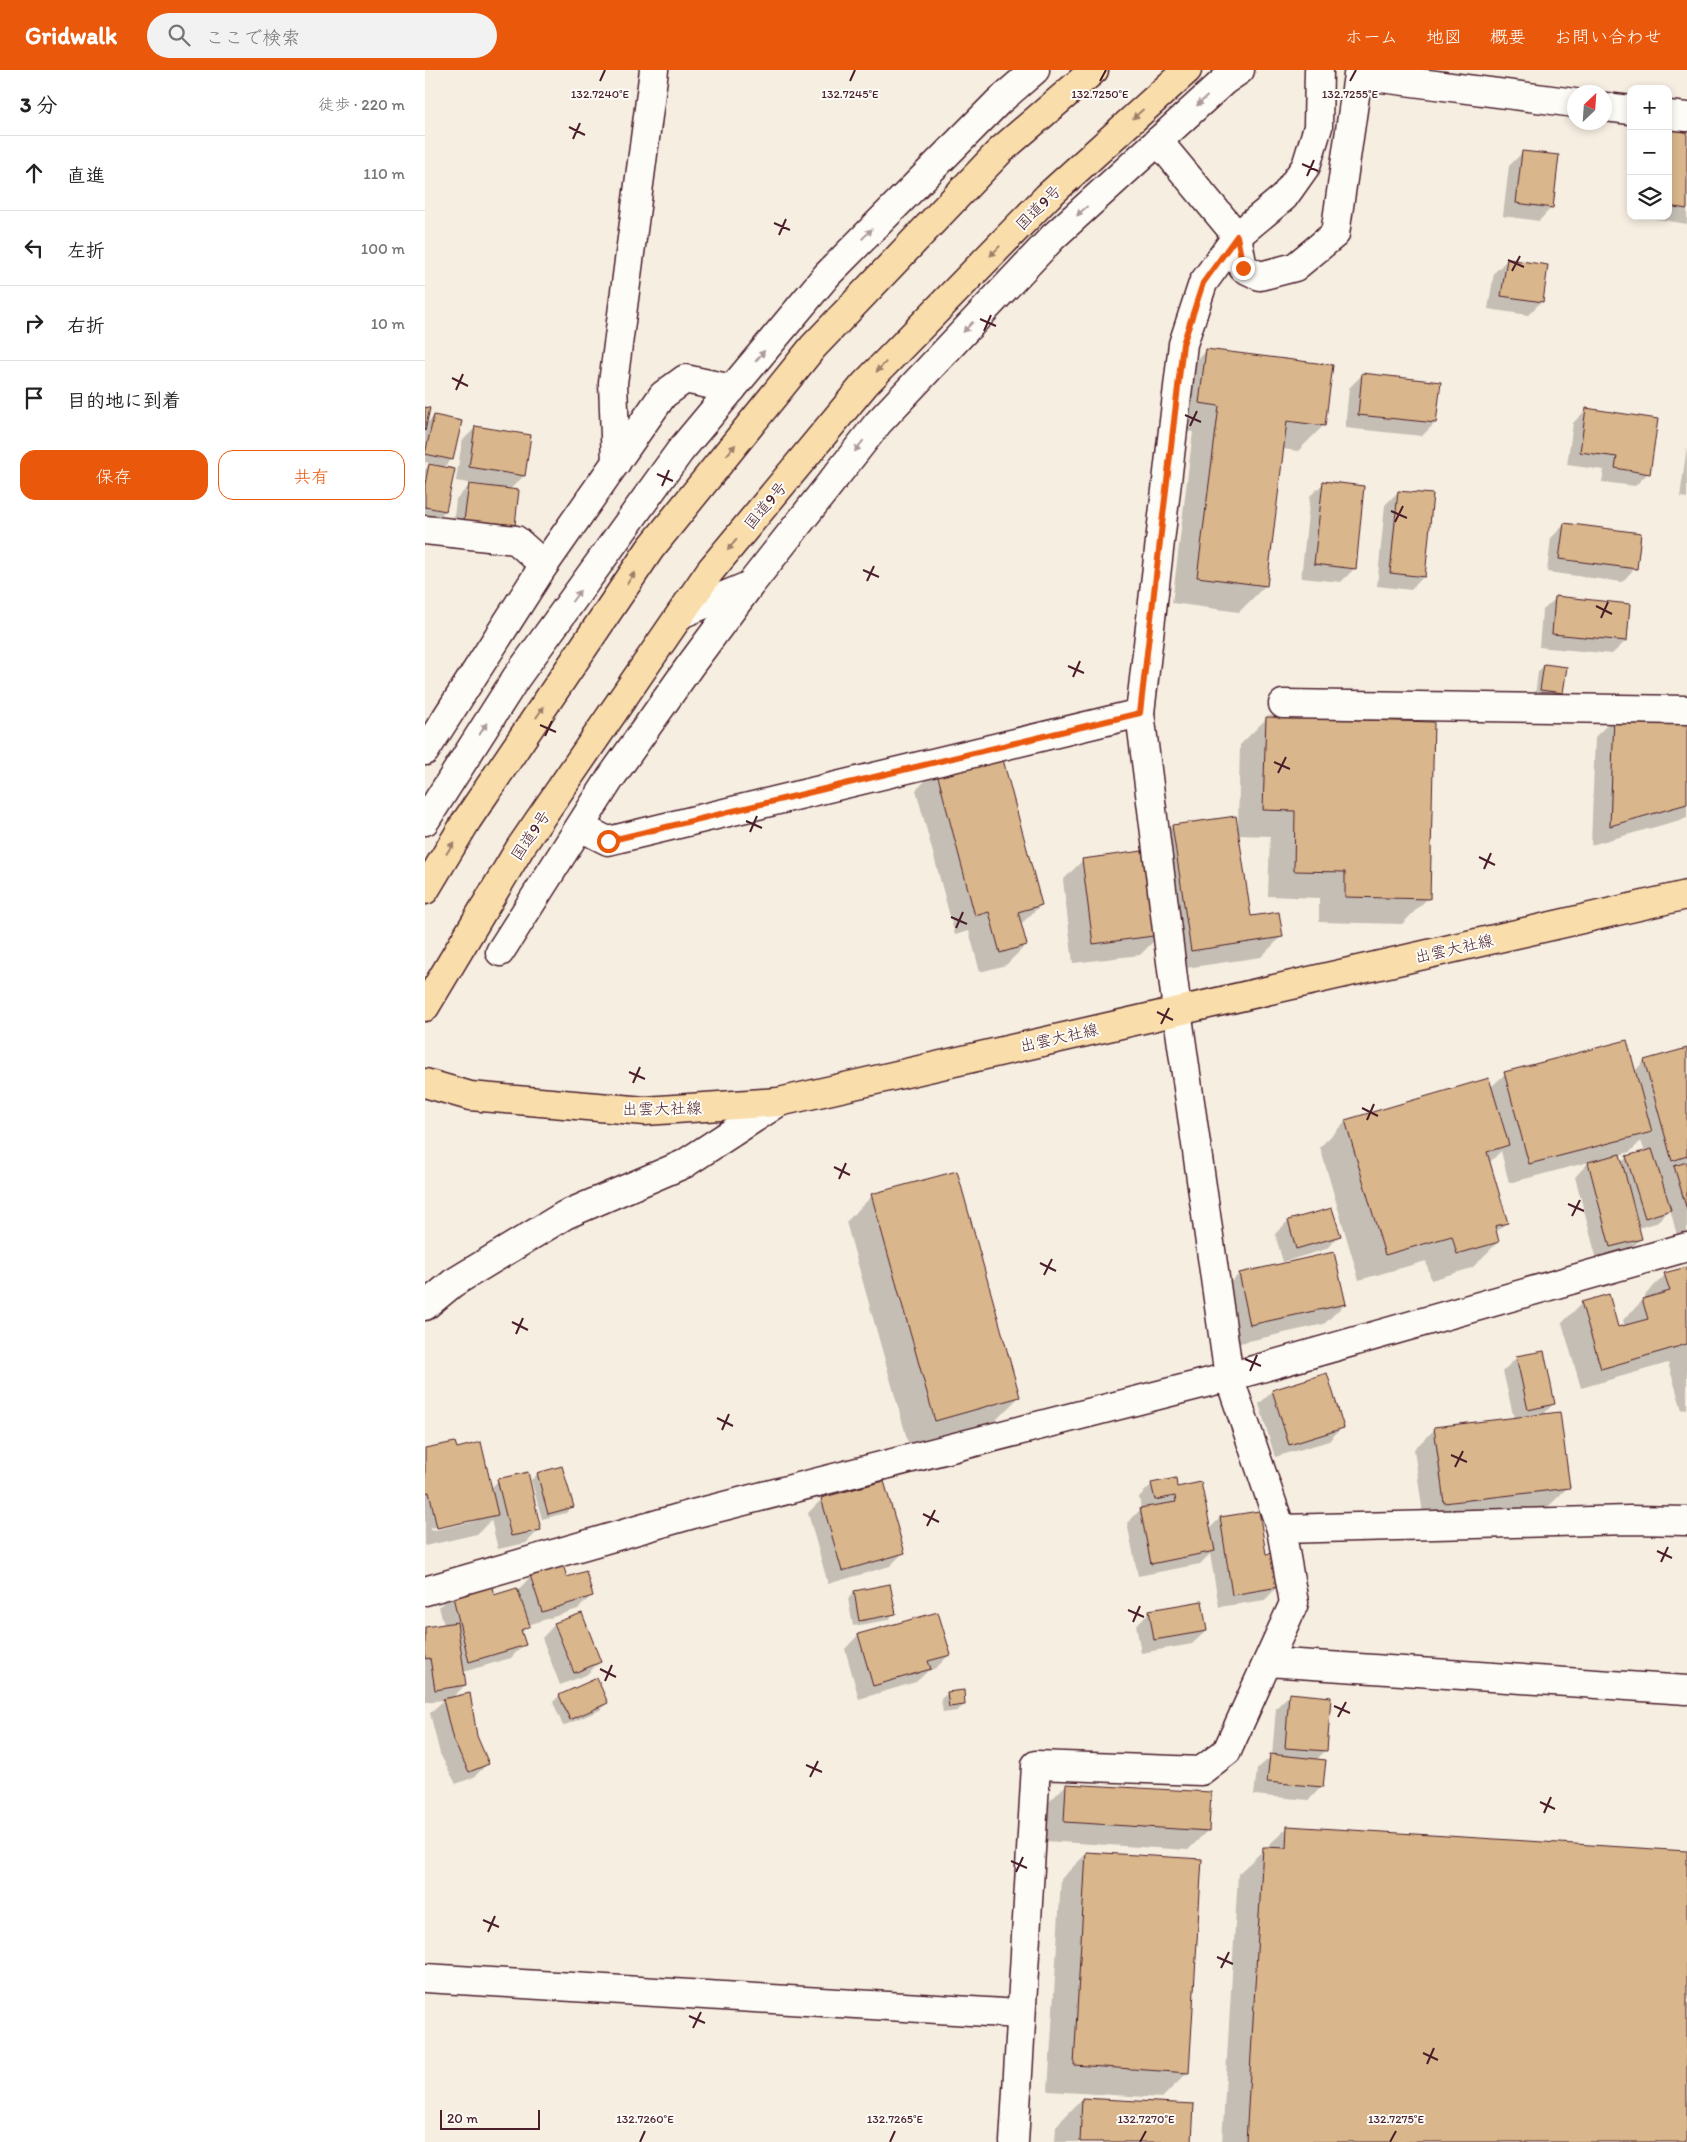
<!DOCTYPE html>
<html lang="ja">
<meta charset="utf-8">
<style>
:root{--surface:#fff;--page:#f2f2f2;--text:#222;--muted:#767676;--line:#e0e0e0;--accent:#ea580c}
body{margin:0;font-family:Itim,"Klee One",sans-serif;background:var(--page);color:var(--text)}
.controls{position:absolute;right:15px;top:15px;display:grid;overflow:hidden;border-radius:10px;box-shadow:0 2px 8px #0003}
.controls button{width:45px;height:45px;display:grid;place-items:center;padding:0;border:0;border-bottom:1px solid var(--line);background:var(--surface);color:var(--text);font:25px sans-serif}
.compass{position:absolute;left:1142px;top:15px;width:45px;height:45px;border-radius:50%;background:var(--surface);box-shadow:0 2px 8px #0003;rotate:25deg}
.scale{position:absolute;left:15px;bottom:12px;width:100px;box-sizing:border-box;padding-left:5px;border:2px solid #4a1f2b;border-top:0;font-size:14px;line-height:18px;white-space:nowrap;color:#4a1f2b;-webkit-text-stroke:4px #fdfcf7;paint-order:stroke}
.stop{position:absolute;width:15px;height:15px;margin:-11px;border:4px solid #ea580c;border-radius:50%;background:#fff}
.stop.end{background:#ea580c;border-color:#fff;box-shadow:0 1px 5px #0008}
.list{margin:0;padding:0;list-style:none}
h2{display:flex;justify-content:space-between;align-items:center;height:65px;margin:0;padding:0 20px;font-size:21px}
h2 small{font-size:16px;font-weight:400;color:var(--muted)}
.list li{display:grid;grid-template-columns:32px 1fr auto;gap:15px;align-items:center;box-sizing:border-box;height:75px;padding:0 20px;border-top:1px solid var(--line)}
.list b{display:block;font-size:19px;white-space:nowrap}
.list em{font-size:16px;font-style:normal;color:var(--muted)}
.actions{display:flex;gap:10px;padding:15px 20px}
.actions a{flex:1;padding:11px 0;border:1px solid var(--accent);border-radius:15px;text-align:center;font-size:18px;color:var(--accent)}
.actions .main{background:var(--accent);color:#fff}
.icon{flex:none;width:28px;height:28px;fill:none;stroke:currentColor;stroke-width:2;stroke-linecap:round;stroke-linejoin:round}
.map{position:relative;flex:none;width:1262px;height:2072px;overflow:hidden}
header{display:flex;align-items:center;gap:30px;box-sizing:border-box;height:70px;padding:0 25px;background:var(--accent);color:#fff}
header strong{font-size:24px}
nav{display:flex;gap:28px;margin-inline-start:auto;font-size:18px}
.search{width:350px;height:45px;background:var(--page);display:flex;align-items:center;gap:12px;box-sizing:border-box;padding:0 18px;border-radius:28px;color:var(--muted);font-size:19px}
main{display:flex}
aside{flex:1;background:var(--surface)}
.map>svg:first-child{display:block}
.shadow{fill:#0003;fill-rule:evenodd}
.building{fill:#d9b68b;stroke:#4a1f2b}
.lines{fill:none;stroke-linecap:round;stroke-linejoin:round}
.minor-casing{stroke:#4a1f2b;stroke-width:31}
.major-casing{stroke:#4a1f2b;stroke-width:31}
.highway-casing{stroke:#4a1f2b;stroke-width:31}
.minor{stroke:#fdfcf7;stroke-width:28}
.major{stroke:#f9deab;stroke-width:28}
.highway{stroke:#f9deab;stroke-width:28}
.oneway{fill:#ac999b}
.oneway2{fill:#a27e6b}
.route{stroke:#ea580c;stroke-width:6}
.ticks{fill:none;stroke:#4a1f2b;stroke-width:2}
.labels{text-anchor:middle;stroke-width:4;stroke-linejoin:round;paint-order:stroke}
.street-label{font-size:16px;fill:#4a1f2b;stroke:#fdfcf7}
.ticks-label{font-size:12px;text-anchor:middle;fill:#4a1f2b;stroke:#fdfcf7;stroke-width:4;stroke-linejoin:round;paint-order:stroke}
</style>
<header>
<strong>Gridwalk</strong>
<div class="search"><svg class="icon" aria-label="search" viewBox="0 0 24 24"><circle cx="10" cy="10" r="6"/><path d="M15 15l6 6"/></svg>ここで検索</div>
<nav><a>ホーム</a><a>地図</a><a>概要</a><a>お問い合わせ</a></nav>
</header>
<main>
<aside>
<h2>3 分<small>徒歩 · 220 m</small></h2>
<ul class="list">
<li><svg class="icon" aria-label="ahead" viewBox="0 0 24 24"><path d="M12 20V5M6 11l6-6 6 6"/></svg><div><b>直進</b></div><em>110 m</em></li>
<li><svg class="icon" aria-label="left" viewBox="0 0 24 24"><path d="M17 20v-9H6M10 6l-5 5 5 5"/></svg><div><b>左折</b></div><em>100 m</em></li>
<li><svg class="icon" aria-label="right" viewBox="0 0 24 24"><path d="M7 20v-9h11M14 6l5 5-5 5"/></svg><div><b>右折</b></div><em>10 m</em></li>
<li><svg class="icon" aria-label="arrive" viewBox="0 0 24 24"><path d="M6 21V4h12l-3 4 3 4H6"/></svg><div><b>目的地に到着</b></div></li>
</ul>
<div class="actions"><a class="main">保存</a><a>共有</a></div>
</aside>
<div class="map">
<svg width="1262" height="2072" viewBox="0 0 1262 2072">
<rect width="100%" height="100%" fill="#f6eee1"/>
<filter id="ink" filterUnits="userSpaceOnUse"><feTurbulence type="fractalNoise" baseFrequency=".02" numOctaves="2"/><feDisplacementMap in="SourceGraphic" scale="10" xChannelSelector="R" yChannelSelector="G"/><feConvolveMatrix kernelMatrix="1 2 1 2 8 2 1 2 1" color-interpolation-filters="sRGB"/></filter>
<g filter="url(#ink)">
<g class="shadow">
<polygon points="1243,58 1262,90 1262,154 1225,148 1226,146 1243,146"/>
<polygon points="1097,83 1127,137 1114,151 1078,146 1084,96"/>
<polygon points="1082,190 1117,231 1103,245 1063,239 1069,203"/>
<polygon points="782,280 899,355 873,381 858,379 840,516 814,542 747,533 768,362 749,359 756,306"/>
<polygon points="938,304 1010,353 997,366 920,358 924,318"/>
<polygon points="0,338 0,355 9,346 36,352 26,390 18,398 20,441 14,447 0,445 0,400 4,395 12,397 13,395 0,392"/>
<polygon points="1162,339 1223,403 1210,416 1177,412 1179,400 1142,395 1148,353"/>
<polygon points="50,358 99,406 84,420 92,421 89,455 75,468 27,463 31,429 44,416 63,418 63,416 31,411 37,371"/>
<polygon points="1262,376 1262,428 1255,427"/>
<polygon points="899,413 929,499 916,512 876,508 885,426"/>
<polygon points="973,422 999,506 986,520 952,516 960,435"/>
<polygon points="1139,455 1210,498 1197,512 1122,502 1126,468"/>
<polygon points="1131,528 1201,571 1187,584 1114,577 1117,541"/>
<polygon points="1119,595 1140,598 1137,623 1130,629 1110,626 1113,602"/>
<polygon points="1190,647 1262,650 1262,748 1166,775 1170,667"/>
<polygon points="841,649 1003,828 977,854 894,852 894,828 843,826 845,766 813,765 825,847 856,867 836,887 747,900 727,776 747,756 813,756 815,675"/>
<polygon points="511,700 616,835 595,855 601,875 581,895 555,902 544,861 530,865 491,720"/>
<polygon points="658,790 735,865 715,885 648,893 638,810"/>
<path d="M1262,979V1167L1253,1169L1245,1139L1231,1153L1213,1158L1216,1168L1203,1182L1172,1190L1150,1107L1164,1092L1084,1113L1076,1081L1064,1093L1082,1152L1070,1163L1073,1172L1047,1198L1006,1210L1001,1191L934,1210L895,1077L921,1051L1065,1018L1080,1004L1209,1002L1219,991ZM1216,1071L1220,1082L1202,1087L1196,1093L1194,1085L1205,1082Z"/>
<polygon points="447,1126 594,1327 568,1353 484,1376 421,1152"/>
<polygon points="906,1139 914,1166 901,1179 858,1192 850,1164 863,1151"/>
<polygon points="1262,1198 1262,1339 1257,1340 1243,1293 1156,1318 1137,1253 1157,1233 1192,1259 1200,1257 1198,1250 1218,1230 1221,1229 1220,1225 1240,1205"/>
<polygon points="814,1204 920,1234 899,1254 806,1275 794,1224"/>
<polygon points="1092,1287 1128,1334 1117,1346 1143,1417 1123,1437 999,1452 989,1379 1010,1359 1089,1349 1078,1301"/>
<polygon points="848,1321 917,1357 904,1371 850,1387 834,1334"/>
<path d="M31,1379L66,1418L73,1411L115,1459L101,1473L73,1479L66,1450L52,1464L0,1476V1380ZM50,1448V1451L6,1461V1458Z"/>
<polygon points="113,1404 147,1436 141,1443 117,1449 106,1410"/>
<polygon points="727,1414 751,1418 784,1459 795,1448 840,1486 853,1516 840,1530 794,1537 785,1484 775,1494 713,1506 702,1453 716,1439 714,1427"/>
<polygon points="397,1429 478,1483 465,1496 403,1514 383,1443"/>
<polygon points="106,1506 141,1509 167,1525 153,1539 103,1555 96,1564 99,1574 86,1588 38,1602 40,1615 27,1628 51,1666 62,1694 49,1707 31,1714 15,1684 5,1643 19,1630 0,1632 0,1558 19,1555 14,1537 28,1524 69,1527 92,1521"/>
<polygon points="429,1522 469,1543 463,1550 428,1556 423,1529"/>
<polygon points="725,1542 781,1561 767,1574 716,1583 711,1555"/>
<polygon points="130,1554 175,1592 161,1605 135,1615 117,1568"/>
<polygon points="433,1565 524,1585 511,1598 503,1601 491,1612 434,1629 420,1579"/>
<polygon points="171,1610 182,1633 175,1640 138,1656 128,1632 134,1626"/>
<polygon points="523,1623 539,1635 532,1641 518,1643 516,1629"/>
<polygon points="864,1625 901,1680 891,1690 897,1716 884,1730 829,1725 832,1699 847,1686 851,1638"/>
<polygon points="641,1715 783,1760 763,1780 619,1771 621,1735"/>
<polygon points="862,1758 1262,2072 797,2072 813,1804"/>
<polygon points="662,1783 763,2002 737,2028 623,2021 636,1809"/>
<polygon points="657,2029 765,2072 630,2072 631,2056"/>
</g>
<g class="building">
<polygon points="1243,57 1262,60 1262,139 1243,136"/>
<polygon points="1097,81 1134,85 1128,138 1091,133"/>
<polygon points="1082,189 1123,195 1118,232 1076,226"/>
<polygon points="781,279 908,295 900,356 862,351 842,516 772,507 794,336 774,333"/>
<polygon points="937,303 1016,312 1011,353 933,345"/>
<polygon points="0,337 5,338 0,361"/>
<polygon points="1161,338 1233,349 1225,404 1190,398 1192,387 1155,382"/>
<polygon points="9,345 37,351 28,390 0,384"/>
<polygon points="50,356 106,365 100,406 44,397"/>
<polygon points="4,394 30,399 21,441 0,437 0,414"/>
<polygon points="898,411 939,416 931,499 889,494"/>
<polygon points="44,414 94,420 90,455 39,450"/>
<polygon points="973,421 1008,424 1000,507 965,503"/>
<polygon points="1139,453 1216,463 1212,499 1134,489"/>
<polygon points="1130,526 1205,534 1202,571 1127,564"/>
<polygon points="1119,594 1142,597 1138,623 1115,620"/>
<polygon points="1189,646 1262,649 1262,734 1185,756"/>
<polygon points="841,647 1009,652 1005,829 920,827 920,802 869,801 870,741 838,740"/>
<polygon points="576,682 617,835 593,842 602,875 575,883 564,842 550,846 511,699"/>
<polygon points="811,746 826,846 854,842 858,867 766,881 747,755"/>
<polygon points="725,780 736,865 668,874 657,789"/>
<polygon points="1202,970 1227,1062 1104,1094 1079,1002"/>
<polygon points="1262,978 1262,1086 1247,1091 1219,990"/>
<polygon points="1064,1008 1084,1075 1062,1082 1083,1153 1070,1156 1074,1172 1032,1184 1027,1166 960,1185 920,1050"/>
<polygon points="1227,1079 1246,1140 1220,1148 1201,1086"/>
<polygon points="1195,1084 1217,1169 1185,1177 1163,1092"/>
<polygon points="1262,1092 1262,1140 1249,1096"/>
<polygon points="532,1101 595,1327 510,1351 446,1124"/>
<polygon points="907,1138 916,1166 871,1179 863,1150"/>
<polygon points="909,1182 921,1234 825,1255 814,1203"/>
<polygon points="1262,1197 1262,1274 1176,1299 1156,1232 1184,1224 1193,1257 1223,1249 1217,1229 1245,1221 1239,1203"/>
<polygon points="1119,1281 1130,1334 1103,1340 1091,1286"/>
<polygon points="902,1303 919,1358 864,1375 847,1320"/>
<polygon points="1135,1342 1145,1418 1019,1433 1009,1357"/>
<polygon points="30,1372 32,1378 56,1372 73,1445 12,1458 4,1422 0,1423 0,1378"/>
<polygon points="137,1396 149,1437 123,1444 112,1403"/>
<polygon points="103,1402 116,1460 86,1466 72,1409"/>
<polygon points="751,1408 752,1417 776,1412 790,1481 726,1494 715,1438 751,1432 750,1426 730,1430 726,1413"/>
<polygon points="459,1411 480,1483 417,1501 396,1428"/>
<polygon points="834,1441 841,1484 849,1483 854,1517 807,1525 795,1447"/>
<polygon points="138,1495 142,1507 161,1501 168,1526 117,1542 105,1505"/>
<polygon points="65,1510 69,1525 92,1518 105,1556 96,1560 101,1575 44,1592 27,1523"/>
<polygon points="465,1514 471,1544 434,1551 429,1521"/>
<polygon points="777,1531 782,1561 729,1570 724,1540"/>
<polygon points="513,1542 526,1585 503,1591 506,1599 448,1616 433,1564"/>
<polygon points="157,1543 176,1592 149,1603 129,1553"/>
<polygon points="32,1552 41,1615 10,1620 5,1588 0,1589 0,1557"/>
<polygon points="172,1608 183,1633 145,1650 134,1625"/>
<polygon points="539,1620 540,1635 524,1637 522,1622"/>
<polygon points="45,1623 52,1666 64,1694 44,1702 28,1670 18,1629"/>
<polygon points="864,1623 906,1627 902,1681 860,1678"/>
<polygon points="845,1684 901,1690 898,1717 842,1712"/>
<polygon points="641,1714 786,1722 784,1761 639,1752"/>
<polygon points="862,1756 1262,1781 1262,2072 821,2072 838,1777 861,1778"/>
<polygon points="661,1782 777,1789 764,2003 649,1995"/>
<polygon points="657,2028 769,2034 767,2072 655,2072"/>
</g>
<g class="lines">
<defs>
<g id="minor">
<polyline points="1180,37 1206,40"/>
<polyline points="1243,45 1262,47"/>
<polyline points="733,71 812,166 818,198 835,206 870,197 910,164 933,5 1150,33"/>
<polyline points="191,393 188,313 229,0"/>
<polyline points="0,460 91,470 119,495"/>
<polyline points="256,544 323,516"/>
<polyline points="858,634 1262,640"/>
<polyline points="0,681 119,495 238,325 260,309 307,319"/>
<polyline points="0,751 91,608 255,381 402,205 573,32 610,0"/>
<polyline points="155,757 183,771 715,643"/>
<polyline points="75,882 185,709 264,597 325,515 453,353 628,167 799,11 815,0"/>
<polyline points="0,1236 28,1213 140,1145 259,1094 354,1032"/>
<polyline points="856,1459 1205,1450 1262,1451"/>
<polyline points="0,1521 268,1444 804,1307 1262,1177"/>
<polyline points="843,1592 1262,1620"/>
<polyline points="0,1908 595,1944"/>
<polyline points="589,2072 611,1695 776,1701 802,1681 869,1533 856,1459 804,1307 752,940 715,643 758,274 778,213 812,166 859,127 881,96 893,57 894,0"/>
</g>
<polyline id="major" points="0,1013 45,1026 220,1041 354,1032 1262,825"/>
<g id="highway">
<polyline points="0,820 42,750 225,479 388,277 575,81 669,0"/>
<polyline points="0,937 95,778 285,501 440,314 623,126 762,0"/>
</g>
</defs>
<use href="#minor" class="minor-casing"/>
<use href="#major" class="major-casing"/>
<use href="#highway" class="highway-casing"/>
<use href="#minor" class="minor"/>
<use href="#major" class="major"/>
<use href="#highway" class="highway"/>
</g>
<defs><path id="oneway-solid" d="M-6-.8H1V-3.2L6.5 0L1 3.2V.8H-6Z" transform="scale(1.25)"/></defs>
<g class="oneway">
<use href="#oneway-solid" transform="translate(777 31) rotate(138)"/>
<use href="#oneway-solid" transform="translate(657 141) rotate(138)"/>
<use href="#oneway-solid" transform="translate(442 164) rotate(-45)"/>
<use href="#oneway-solid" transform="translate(543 257) rotate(133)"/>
<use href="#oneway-solid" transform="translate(335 286) rotate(-50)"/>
<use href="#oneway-solid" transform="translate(434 376) rotate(128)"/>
<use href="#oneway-solid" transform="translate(151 526) rotate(-54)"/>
<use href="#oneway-solid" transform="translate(58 659) rotate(-58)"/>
</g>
<g class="oneway2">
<use href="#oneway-solid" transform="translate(713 44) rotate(138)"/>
<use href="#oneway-solid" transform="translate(570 181) rotate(134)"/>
<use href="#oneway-solid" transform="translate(456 297) rotate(134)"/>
<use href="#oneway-solid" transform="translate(306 380) rotate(-51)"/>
<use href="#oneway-solid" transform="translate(307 475) rotate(130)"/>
<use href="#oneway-solid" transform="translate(206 508) rotate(-56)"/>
<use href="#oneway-solid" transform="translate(115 642) rotate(-56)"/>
<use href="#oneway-solid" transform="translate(25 778) rotate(-59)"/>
</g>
</g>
<g class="lines" filter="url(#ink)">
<polyline class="route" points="183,771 715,643 758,274 778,213 812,166 818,198"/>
</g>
<path class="ticks" d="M175,11L180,0M425,11L430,0M675,11L681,0M925,11L931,0M144,57L160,65M148,69L155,53M877,94L893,101M882,106L889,90M349,153L365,160M354,165L361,149M1083,190L1099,197M1087,201L1095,186M555,249L571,256M559,261L566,245M27,308L43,316M31,320L38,304M760,345L776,352M765,356L772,341M232,404L248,411M237,416L244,400M966,441L982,448M970,452L978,436M438,500L454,507M442,511L449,496M1171,536L1187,544M1176,548L1183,532M643,596L659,603M648,607L655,591M115,655L131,662M120,666L127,651M849,692L865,699M853,703L861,687M321,751L337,758M325,762L332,746M1054,787L1070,795M1059,799L1066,783M526,847L542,854M531,858L538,842M732,942L748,950M736,954L744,938M204,1002L220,1009M208,1013L215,997M937,1038L953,1046M942,1050L949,1034M409,1097L425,1105M414,1109L421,1093M1143,1134L1159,1141M1147,1146L1155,1130M615,1193L631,1201M619,1205L627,1189M87,1252L103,1260M91,1264L98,1248M820,1289L836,1296M825,1301L832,1285M292,1348L308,1356M297,1360L304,1344M1026,1385L1042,1392M1030,1397L1038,1381M498,1444L514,1452M502,1456L510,1440M1232,1481L1247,1488M1236,1492L1243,1477M703,1540L719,1547M708,1552L715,1536M175,1599L191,1607M180,1611L187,1595M909,1636L925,1643M913,1647L921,1632M381,1695L397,1702M385,1707L393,1691M1115,1732L1130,1739M1119,1743L1126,1727M586,1791L602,1798M591,1802L598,1787M58,1850L74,1857M63,1862L70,1846M792,1887L808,1894M796,1898L804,1882M264,1946L280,1953M268,1958L276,1942M998,1983L1013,1990M1002,1994L1009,1978M215,2072L220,2061M465,2072L470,2061M715,2072L721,2061M965,2072L971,2061"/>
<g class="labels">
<g class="street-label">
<text transform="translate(613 137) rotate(-45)" y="6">国道9号</text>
<text transform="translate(340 435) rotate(-50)" y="6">国道9号</text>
<text transform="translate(105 765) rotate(-56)" y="6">国道9号</text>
<text transform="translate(1029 878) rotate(-13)" y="6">出雲大社線</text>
<text transform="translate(634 967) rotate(-13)" y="6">出雲大社線</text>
<text transform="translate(237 1038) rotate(-1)" y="6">出雲大社線</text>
</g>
</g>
<g class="ticks-label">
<text x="175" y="28">132.7240°E</text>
<text x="425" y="28">132.7245°E</text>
<text x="675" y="28">132.7250°E</text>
<text x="925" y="28">132.7255°E</text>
<text x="220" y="2053">132.7260°E</text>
<text x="470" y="2053">132.7265°E</text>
<text x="721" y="2053">132.7270°E</text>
<text x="971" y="2053">132.7275°E</text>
</g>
</svg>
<div class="controls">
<button>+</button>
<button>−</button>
<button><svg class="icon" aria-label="layers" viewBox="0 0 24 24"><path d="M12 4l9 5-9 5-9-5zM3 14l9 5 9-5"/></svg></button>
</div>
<svg class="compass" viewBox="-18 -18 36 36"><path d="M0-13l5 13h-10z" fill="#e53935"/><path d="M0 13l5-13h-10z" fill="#767676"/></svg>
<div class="scale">20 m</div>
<div class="stop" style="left:183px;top:771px"></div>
<div class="stop end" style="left:818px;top:198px"></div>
</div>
</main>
